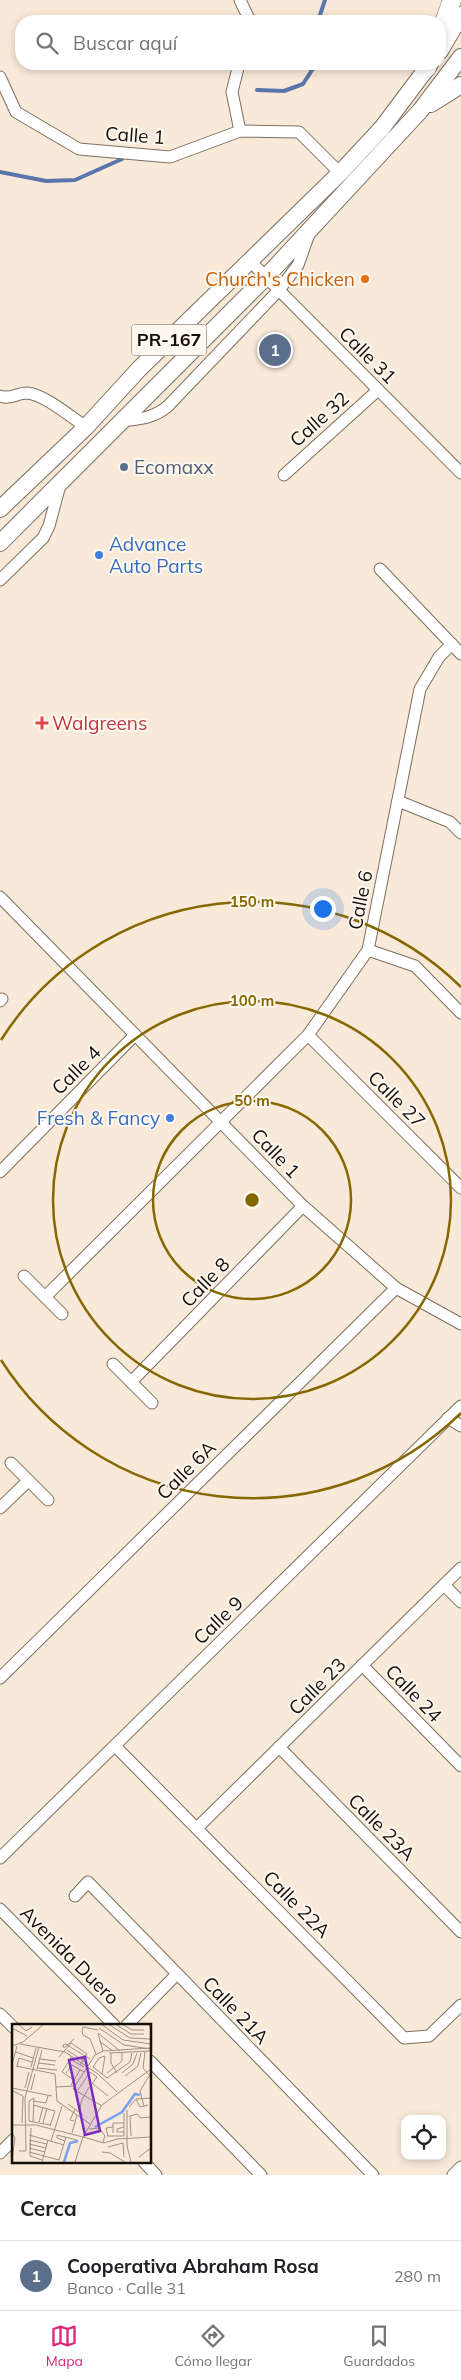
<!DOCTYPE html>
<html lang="es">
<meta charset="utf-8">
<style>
:root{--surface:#fff;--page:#f6f6f6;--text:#202124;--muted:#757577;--line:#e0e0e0;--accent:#db2777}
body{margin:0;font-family:Mulish,sans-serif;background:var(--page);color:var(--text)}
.controls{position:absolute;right:15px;bottom:15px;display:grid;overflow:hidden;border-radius:10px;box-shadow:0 2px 8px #0003}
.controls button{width:45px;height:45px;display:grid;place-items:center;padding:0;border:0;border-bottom:1px solid var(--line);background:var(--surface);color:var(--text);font:25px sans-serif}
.you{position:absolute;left:322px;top:908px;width:18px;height:18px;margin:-12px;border:4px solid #fff;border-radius:50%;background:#1a73e8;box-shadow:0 0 0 8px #1a73e833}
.badge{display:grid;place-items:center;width:32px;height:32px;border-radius:50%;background:var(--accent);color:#fff;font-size:16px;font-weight:700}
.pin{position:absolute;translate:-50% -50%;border:2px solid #fff;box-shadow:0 1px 5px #0006}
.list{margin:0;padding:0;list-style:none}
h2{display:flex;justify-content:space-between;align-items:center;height:65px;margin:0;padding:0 20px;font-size:21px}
h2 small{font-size:16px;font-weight:400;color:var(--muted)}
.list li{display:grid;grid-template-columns:32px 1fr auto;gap:15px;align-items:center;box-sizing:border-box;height:70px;padding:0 20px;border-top:1px solid var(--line)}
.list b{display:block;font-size:19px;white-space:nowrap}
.list p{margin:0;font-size:16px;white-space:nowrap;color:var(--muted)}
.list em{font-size:16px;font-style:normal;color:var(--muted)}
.icon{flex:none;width:28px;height:28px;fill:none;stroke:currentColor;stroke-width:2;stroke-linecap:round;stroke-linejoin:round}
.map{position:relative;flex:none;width:461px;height:2175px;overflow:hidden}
.search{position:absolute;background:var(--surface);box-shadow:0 2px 8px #0003;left:15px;right:15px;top:15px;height:55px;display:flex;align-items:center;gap:12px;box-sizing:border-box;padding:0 18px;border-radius:20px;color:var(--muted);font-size:19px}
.sheet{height:135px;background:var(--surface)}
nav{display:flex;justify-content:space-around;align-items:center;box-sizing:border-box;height:70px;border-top:1px solid var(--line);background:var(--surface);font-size:14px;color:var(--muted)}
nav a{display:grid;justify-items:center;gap:2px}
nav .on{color:var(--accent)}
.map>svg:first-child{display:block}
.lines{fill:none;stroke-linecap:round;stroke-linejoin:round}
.stream{stroke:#5975ab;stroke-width:4}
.minor-casing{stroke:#7d6f60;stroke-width:13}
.primary-casing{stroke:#7d6f60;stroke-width:18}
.trunk-casing{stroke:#7d6f60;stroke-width:19}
.minor{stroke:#fff;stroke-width:11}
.primary{stroke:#fff;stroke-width:16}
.trunk{stroke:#fff;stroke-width:18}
.ring{fill:none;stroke:#866802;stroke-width:2.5}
.food-dot{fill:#e8710a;stroke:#fff8f1;stroke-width:2}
.service-dot{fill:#5c6f8a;stroke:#fff8f1;stroke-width:2}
.shop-dot{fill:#3f7fe0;stroke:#fff8f1;stroke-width:2}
.health-dot{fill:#e0444e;stroke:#fff8f1;stroke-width:2}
.labels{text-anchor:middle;stroke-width:4;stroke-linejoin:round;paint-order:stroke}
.shield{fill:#fff8f1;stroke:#5a554f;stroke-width:1}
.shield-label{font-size:18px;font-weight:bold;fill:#140f09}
.street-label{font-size:19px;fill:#140f09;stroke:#fff8f1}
.food-label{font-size:19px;fill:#c56008;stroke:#fff8f1;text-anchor:end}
.service-label{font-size:19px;fill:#4e5e75;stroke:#fff8f1;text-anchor:start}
.shop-label{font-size:19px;fill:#366cbe;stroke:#fff8f1;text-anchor:start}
.health-label{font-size:19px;fill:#be3a42;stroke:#fff8f1;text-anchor:start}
.inset-river{fill:none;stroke:#76a1f1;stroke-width:2.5}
.inset-road{fill:none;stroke:#9d9285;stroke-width:1}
.view{fill:#7b2cbf;fill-opacity:0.15;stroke:#7b2cbf;stroke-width:2.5}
.inset-edge{fill:none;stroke:#140f09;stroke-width:2.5}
.centre{fill:#866802;stroke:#fff8f1;stroke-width:2.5}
.ring-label{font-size:15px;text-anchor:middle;font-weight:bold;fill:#866802;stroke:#fff8f1;stroke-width:4;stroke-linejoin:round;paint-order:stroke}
</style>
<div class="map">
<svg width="461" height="2175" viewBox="0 0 461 2175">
<rect width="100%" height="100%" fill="#f9e9d8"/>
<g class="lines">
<g class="stream">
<polyline points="318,21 325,0"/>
<polyline points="257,90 284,91 303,84 316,64"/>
<polyline points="0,172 46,181 75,180 122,159"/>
</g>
<defs>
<g id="minor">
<polyline points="240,0 250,21"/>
<polyline points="239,64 232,92 240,131"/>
<polyline points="0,77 16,112 79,149 170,157 240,131 299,132 340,173"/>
<polyline points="250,261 461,473"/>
<path d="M0,396C10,400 17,393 27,393C44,394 72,418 86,427"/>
<path d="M122,421C140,419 154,418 168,406L279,290L298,265L309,234"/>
<polyline points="284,475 378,390"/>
<polyline points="380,569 461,654"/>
<polyline points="0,580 43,538 49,526 60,485"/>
<polyline points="398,801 450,822 461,833"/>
<polyline points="0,897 303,1206 396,1288 461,1324"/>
<polyline points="368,950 415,966 461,1013"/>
<polyline points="0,1001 2,999"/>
<polyline points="308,1035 461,1188"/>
<polyline points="0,1172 135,1035"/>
<polyline points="24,1276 62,1314"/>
<polyline points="45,1297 308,1035 368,950 420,689 439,657 452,644"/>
<polyline points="113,1364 152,1403"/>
<polyline points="131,1382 303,1206"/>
<polyline points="448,1418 461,1426"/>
<polyline points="11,1463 48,1500"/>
<polyline points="0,1508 28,1481"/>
<polyline points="444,1585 461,1602"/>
<polyline points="362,1665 461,1766"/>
<polyline points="0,1678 396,1288"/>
<polyline points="115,1746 404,2038 429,2036 461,2005"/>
<polyline points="279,1747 461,1932"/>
<polyline points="197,1828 461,1568"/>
<polyline points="0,1858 461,1406"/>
<polyline points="75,1896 88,1882 373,2175"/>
<polyline points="0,1909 114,2025"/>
<polyline points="0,2014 14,2028"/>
<polyline points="127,2025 177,1974"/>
<polyline points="150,2061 261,2175"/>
<polyline points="0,2153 14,2139"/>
<polyline points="143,2161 156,2175"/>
<polyline points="453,2175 461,2167"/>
</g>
<g id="primary">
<polyline points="440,51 461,15"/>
<polyline points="431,104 461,85"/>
<polyline points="0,509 86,427 139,369 340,173 382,128 430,64"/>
<polyline points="0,543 266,277 420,111 461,57"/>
</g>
<g id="trunk">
<polyline points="440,33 452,0"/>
<polyline points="427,68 428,64"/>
</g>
</defs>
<use href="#minor" class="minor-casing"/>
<use href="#primary" class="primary-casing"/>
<use href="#trunk" class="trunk-casing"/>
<use href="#minor" class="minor"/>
<use href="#primary" class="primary"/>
<use href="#trunk" class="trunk"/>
</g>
<g class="ring">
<circle cx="252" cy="1200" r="99"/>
<circle cx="252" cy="1200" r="199"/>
<path d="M461 1413A298 298 0 0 1 1 1360M1 1040A298 298 0 0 1 461 987"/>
</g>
<circle class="food-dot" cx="365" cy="279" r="5"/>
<circle class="service-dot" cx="124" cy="467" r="5"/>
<g class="shop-dot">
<circle cx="99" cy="555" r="5"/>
<circle cx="170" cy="1118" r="5"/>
</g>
<path class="health-dot" d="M39.5 715.5h5v5h5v5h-5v5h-5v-5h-5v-5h5z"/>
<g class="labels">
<rect class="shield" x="131.5" y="324.5" width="75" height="31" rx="4"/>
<g class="shield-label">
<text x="169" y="346">PR-167</text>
</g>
<g class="street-label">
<text transform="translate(135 135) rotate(4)" y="7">Calle 1</text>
<text transform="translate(368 355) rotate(45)" y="7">Calle 31</text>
<text transform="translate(319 419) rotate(-42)" y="7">Calle 32</text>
<text transform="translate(360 900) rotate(-79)" y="7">Calle 6</text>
<text transform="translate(76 1070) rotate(-45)" y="7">Calle 4</text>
<text transform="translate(397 1099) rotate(45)" y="7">Calle 27</text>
<text transform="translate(276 1153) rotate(46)" y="7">Calle 1</text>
<text transform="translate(205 1282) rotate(-46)" y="7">Calle 8</text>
<text transform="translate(186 1470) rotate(-45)" y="7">Calle 6A</text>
<text transform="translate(218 1620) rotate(-44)" y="7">Calle 9</text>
<text transform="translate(317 1686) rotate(-45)" y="7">Calle 23</text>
<text transform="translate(414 1693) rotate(46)" y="7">Calle 24</text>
<text transform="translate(382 1827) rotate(45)" y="7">Calle 23A</text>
<text transform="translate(297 1904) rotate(45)" y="7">Calle 22A</text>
<text transform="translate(70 1955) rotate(45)" y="7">Avenida Duero</text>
<text transform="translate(236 2010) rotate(46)" y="7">Calle 21A</text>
</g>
<g class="food-label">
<text x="355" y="286">Church's Chicken</text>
</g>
<g class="service-label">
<text x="134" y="474">Ecomaxx</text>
</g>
<g class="shop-label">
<text x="109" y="551">Advance<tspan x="109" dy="22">Auto Parts</tspan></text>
<text x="160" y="1125" text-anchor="end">Fresh &amp; Fancy</text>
</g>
<g class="health-label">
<text x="52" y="730">Walgreens</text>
</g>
</g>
<g transform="translate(12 2024)">
<rect width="139" height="139" fill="#f9e9d8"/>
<path class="inset-river" d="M83,103L110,88L123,70L128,71M52,138L58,119L66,117"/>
<path class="inset-road" d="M6,0L14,7L20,3M89,0L111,16L139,20M96,0L118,14L139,15M103,0L119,10H132M110,0L120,6H132M118,0H137L139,7M0,4L15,12M87,4L112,21L138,25M86,9L108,27M86,9L91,27M87,17L101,27M8,20L53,28L86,50L105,68M55,21L78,35M55,21L54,20H53L51,21L52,24L62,15M0,22L11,18L32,0M55,26L75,39M4,28L21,34M133,28L131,44L139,53M97,29L139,27M99,29V39L105,49M84,30L78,15L71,11L70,7L71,3L86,6M60,32L50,48L62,56M47,33L59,19L75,30L68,41M28,35L44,37M58,35L72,43M1,37L5,22M26,39L43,41M4,42L43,50M5,42L7,34L20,38M19,43L24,24M25,44L45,46M25,45L30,26M54,49L60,41L72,48M95,49L110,37V29M110,49L121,40L125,29M43,50L45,77L78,100M90,50L93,32L87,34L81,43L95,54L118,38L120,29M113,52L126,42L129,29M80,59L96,72M59,61L68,46M44,63L62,62M0,64L40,72M13,64L17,48M19,66L23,50M66,66L78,48L85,53L79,61M1,67L11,72L10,99M124,75L128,83L136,81M21,77L34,79L36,72M56,80L71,91M21,81L43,87L38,102M90,82L61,65L83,31L91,27L139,24M132,82L128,67L137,52M117,83L124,75L139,74M115,86V122L119,138M68,89L69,78L77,63M62,97L58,96L63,85M21,98L17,97V77L22,74M21,98L22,74M21,98L39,101M27,98L31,83M31,99L35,84M0,101H24L71,113M19,104L18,132L30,136M77,105L87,104L93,112L91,118M112,108H105V105L112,103M0,109L3,114L0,135M60,109L65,91M101,109V99H112M17,111L52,121M95,112H112V89M96,112L94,104L101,103M119,112L118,92L125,90L128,94L139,93M71,113L90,81L139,45M17,116L35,120M39,117L50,82M53,117L45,114V111L65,116M17,120L34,124M96,123L111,119L112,133M17,124L33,128M7,127H14L13,74L27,23M17,128L47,136L54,113M90,128L98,129L113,138M127,133L139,124M30,138L36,116M63,138L71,113L92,119L105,115L139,113"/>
<path class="view" d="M73,33L88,107L73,111L57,36Z"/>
<rect width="139" height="139" class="inset-edge"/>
</g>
<circle cx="252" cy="1200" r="8" class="centre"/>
<g class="ring-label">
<text x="252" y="907">150 m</text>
<text x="252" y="1006">100 m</text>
<text x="252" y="1106">50 m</text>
</g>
</svg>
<div class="controls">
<button><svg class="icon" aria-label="locate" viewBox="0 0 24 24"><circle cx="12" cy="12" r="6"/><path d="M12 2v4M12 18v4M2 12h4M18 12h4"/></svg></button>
</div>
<div class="you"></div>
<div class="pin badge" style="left:275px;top:350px;background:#5c6f8a">1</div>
<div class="search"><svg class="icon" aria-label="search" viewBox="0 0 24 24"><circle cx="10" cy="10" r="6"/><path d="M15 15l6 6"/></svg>Buscar aquí</div>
</div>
<section class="sheet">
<h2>Cerca<small></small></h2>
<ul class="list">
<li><span class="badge" style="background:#5c6f8a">1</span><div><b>Cooperativa Abraham Rosa</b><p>Banco · Calle 31</p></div><em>280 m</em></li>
</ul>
</section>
<nav>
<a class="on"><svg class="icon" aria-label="map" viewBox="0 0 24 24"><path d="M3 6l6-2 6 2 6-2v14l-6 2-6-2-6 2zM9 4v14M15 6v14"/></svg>Mapa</a>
<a><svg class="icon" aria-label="directions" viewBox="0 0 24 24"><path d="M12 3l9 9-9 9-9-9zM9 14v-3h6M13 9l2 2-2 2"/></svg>Cómo llegar</a>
<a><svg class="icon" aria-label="saved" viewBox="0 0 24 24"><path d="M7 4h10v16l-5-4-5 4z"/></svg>Guardados</a>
</nav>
